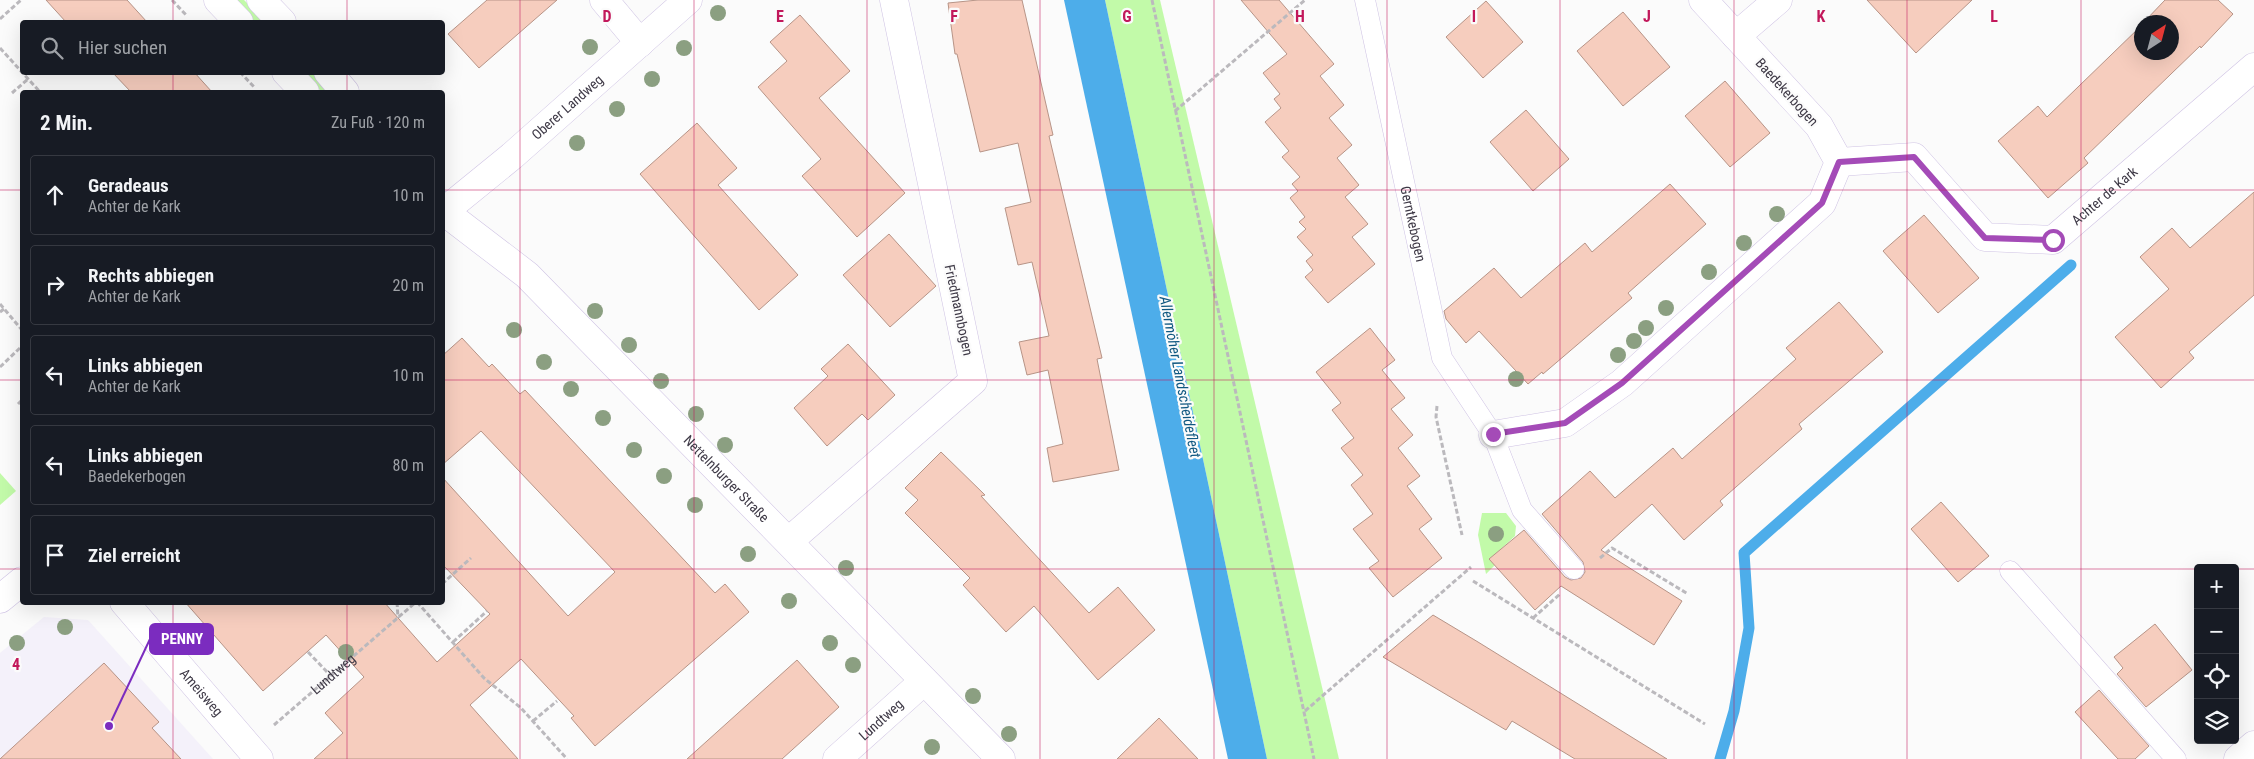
<!DOCTYPE html>
<html lang="de">
<meta charset="utf-8">
<style>
:root{--surface:#171b24;--page:#242831;--text:#f1f3f6;--muted:#9ea1a6;--line:#363941}
body{margin:0;font-family:"Roboto Condensed",sans-serif;background:var(--page);color:var(--text)}
.controls{position:absolute;right:15px;bottom:15px;display:grid;overflow:hidden;border-radius:5px;box-shadow:0 5px 20px #0002}
.controls button{width:45px;height:45px;display:grid;place-items:center;padding:0;border:0;border-bottom:1px solid var(--line);background:var(--surface);color:var(--text);font:25px sans-serif}
.compass{position:absolute;left:2134px;top:15px;width:45px;height:45px;border-radius:50%;background:var(--surface);box-shadow:0 5px 20px #0002;rotate:36deg}
.stop{position:absolute;width:15px;height:15px;margin:-11px;border:4px solid #a44bb7;border-radius:50%;background:#fff}
.stop.end{background:#a44bb7;border-color:#fff;box-shadow:0 1px 5px #0008}
.list{margin:0;padding:0;list-style:none}
h2{display:flex;justify-content:space-between;align-items:center;height:65px;margin:0;padding:0 20px;font-size:21px}
h2 small{font-size:16px;font-weight:400;color:var(--muted)}
.list li{display:grid;grid-template-columns:32px 1fr auto;gap:15px;align-items:center;box-sizing:border-box;height:80px;margin:0 10px 10px;padding:0 10px;border:1px solid var(--line);border-radius:5px}
.list b{display:block;font-size:19px;white-space:nowrap}
.list p{margin:0;font-size:16px;white-space:nowrap;color:var(--muted)}
.list em{font-size:16px;font-style:normal;color:var(--muted)}
.icon{flex:none;width:28px;height:28px;fill:none;stroke:currentColor;stroke-width:2;stroke-linecap:round;stroke-linejoin:round}
.map{position:relative;flex:none;width:2254px;height:759px;overflow:hidden}
.search{position:absolute;background:var(--surface);box-shadow:0 5px 20px #0002;left:20px;top:20px;width:425px;height:55px;display:flex;align-items:center;gap:12px;box-sizing:border-box;padding:0 18px;border-radius:5px;color:var(--muted);font-size:19px}
.panel{position:absolute;background:var(--surface);box-shadow:0 5px 20px #0002;left:20px;top:90px;width:425px;height:515px;border-radius:5px}
.map>svg:first-child{display:block}
.built{fill:#f4f1fa}
.green{fill:#c2faa9}
.water{fill:#4dadea}
.lines{fill:none;stroke-linecap:round;stroke-linejoin:round}
.stream{stroke:#4dadea;stroke-width:11}
.building{fill:#f6cdbe;stroke:#b79487}
.service-casing{stroke:#cfc3e4;stroke-width:21}
.minor-casing{stroke:#cfc3e4;stroke-width:29}
.path{stroke:#bbb9bd;stroke-width:3;stroke-dasharray:5 2.5;stroke-linecap:butt}
.service{stroke:#fff;stroke-width:20}
.minor{stroke:#fff;stroke-width:28}
.tree{fill:#8b9f81}
.route{stroke:#a44bb7;stroke-width:6}
.grid{fill:none;stroke:#c2185b;stroke-width:1;stroke-opacity:0.55}
.labels{text-anchor:middle;stroke-width:4.5;stroke-linejoin:round;paint-order:stroke}
.street-label{font-size:14px;fill:#3e3946;stroke:#fbfbfb}
.water-label{font-size:15px;font-style:italic;fill:#105881;stroke:#fbfbfb}
.grid-label{font-size:16px;text-anchor:middle;font-weight:bold;fill:#c2185b;stroke:#fbfbfb;stroke-width:4.5;stroke-linejoin:round;paint-order:stroke}
.leader{fill:none;stroke:#7b2cbf;stroke-width:2}
.callout-dot{fill:#7b2cbf;stroke:#fbfbfb;stroke-width:2}
.callout{fill:#7b2cbf;stroke:#7b2cbf;stroke-width:2}
.callout-label{font-size:15px;text-anchor:middle;font-weight:bold;fill:#fff}
</style>
<div class="map">
<svg width="2254" height="759" viewBox="0 0 2254 759">
<rect width="100%" height="100%" fill="#fbfbfb"/>
<polygon class="built" points="44,617 88,620 213,759 0,759 0,653"/>
<g class="green">
<polygon points="231,0 244,0 266,22 253,22"/>
<polygon points="1105,0 1160,0 1339,759 1267,759"/>
<polygon points="302,73 315,73 332,92 322,92"/>
<polygon points="0,473 16,491 0,505"/>
<polygon points="1482,513 1506,513 1516,526 1515,536 1490,559 1495,565 1486,574 1478,535"/>
</g>
<polygon class="water" points="1064,0 1105,0 1267,759 1228,759"/>
<g class="lines">
<polyline class="stream" points="1720,759 1734,711 1749,628 1744,553 2071,265"/>
</g>
<g class="building">
<polygon points="46,0 127,0 147,22 66,22"/>
<polygon points="487,0 557,0 479,68 448,34"/>
<polygon points="978,0 1022,0 1053,135 1049,136 1102,358 1097,359 1119,470 1053,482 1047,448 1063,444 1048,370 1027,375 1019,342 1049,336 1032,262 1018,265 1005,208 1031,202 1018,143 980,152 957,54 955,54 948,3"/>
<polygon points="1241,0 1279,0 1334,64 1320,76 1344,105 1329,118 1352,145 1337,158 1359,185 1345,197 1368,224 1352,237 1375,264 1328,303 1305,277 1313,270 1306,261 1313,255 1297,237 1306,229 1299,222 1305,217 1290,198 1298,191 1292,184 1300,177 1282,157 1289,151 1265,122 1281,108 1274,99 1280,94 1263,73 1287,54"/>
<polygon points="1867,0 1972,0 1916,53"/>
<polygon points="2165,0 2218,0 2233,14 2201,48 2200,46 2084,158 2088,163 2048,198 1998,141 2038,106 2047,117 2142,25 2142,52 2172,52 2172,22 2144,22"/>
<polygon points="1486,1 1523,42 1483,78 1446,37"/>
<polygon points="1623,12 1670,67 1623,106 1577,51"/>
<polygon points="800,15 850,71 819,98 905,193 857,237 802,176 821,159 758,87 787,61 770,42"/>
<polygon points="112,72 194,72 212,92 131,92"/>
<polygon points="1725,81 1770,133 1730,167 1685,116"/>
<polygon points="1526,110 1569,159 1533,191 1490,142"/>
<polygon points="697,123 737,168 718,185 798,275 759,310 640,174"/>
<polygon points="1670,184 1706,224 1628,293 1632,298 1543,374 1542,372 1528,384 1479,331 1466,343 1446,319 1444,311 1494,268 1521,298 1585,243 1592,252"/>
<polygon points="2254,192 2254,295 2189,352 2194,358 2161,388 2115,337 2169,289 2140,257 2172,228 2190,248"/>
<polygon points="1924,215 1979,278 1938,313 1883,251"/>
<polygon points="889,234 936,286 890,327 843,275"/>
<polygon points="1839,302 1883,352 1799,424 1802,429 1720,501 1723,505 1684,540 1652,504 1601,550 1682,601 1654,645 1561,586 1535,610 1489,559 1524,530 1565,577 1571,580 1581,578 1585,572 1583,562 1542,514 1590,471 1615,498 1673,448 1682,459 1796,359 1786,348"/>
<polygon points="1370,328 1395,360 1382,370 1405,398 1391,409 1413,435 1398,448 1420,476 1407,486 1432,519 1419,529 1442,558 1393,597 1369,568 1379,561 1353,529 1373,514 1351,485 1363,475 1341,448 1354,438 1332,410 1341,403 1316,372"/>
<polygon points="462,338 489,367 492,364 520,394 525,390 715,593 725,584 749,612 595,746 571,718 574,716 521,659 470,705 518,759 314,759 343,733 325,713 364,677 326,635 263,691 185,602 384,602 437,662 490,614 442,564 442,477 568,616 615,572 481,431 442,465 442,356"/>
<polygon points="848,344 895,395 868,420 862,414 827,446 794,408 828,376 821,369"/>
<polygon points="941,452 985,495 981,496 1089,613 1118,587 1155,630 1098,680 1034,606 1006,632 963,585 970,578 905,513 918,500 905,488"/>
<polygon points="1941,502 1989,556 1958,582 1911,529"/>
<polygon points="1433,615 1478,642 1667,759 1575,759 1512,721 1506,730 1383,657"/>
<polygon points="2155,624 2192,670 2146,707 2117,674 2123,668 2114,657"/>
<polygon points="797,660 839,707 813,731 782,759 687,759"/>
<polygon points="104,663 159,722 152,728 181,759 0,759"/>
<polygon points="2099,690 2149,746 2135,759 2118,759 2075,712"/>
<polygon points="1159,718 1198,759 1117,759"/>
</g>
<g class="lines">
<defs>
<g id="service">
<path id="s2" d="M1365,0L1442,358L1493,435L1522,510L1574,569"/>
<polyline points="2010,571 2176,759"/>
</g>
<g id="minor">
<polyline points="218,0 239,22"/>
<polyline points="261,0 282,22"/>
<polyline points="604,0 640,43"/>
<polyline points="1736,36 1778,0"/>
<polyline points="286,72 305,92"/>
<polyline points="328,72 345,92"/>
<path id="s3" d="M1839,162L1914,157L1985,237L2053,240L2254,67"/>
<path id="s4" d="M442,210L527,275L1001,759"/>
<path id="s5" d="M442,213L512,156L688,0"/>
<polyline points="1493,435 1565,423 1622,383 1822,203 1839,162 1819,126 1703,0"/>
<polyline points="789,541 973,381 894,0"/>
<polyline points="0,599 22,581"/>
<path id="s6" d="M124,602L259,759"/>
<path id="s7" d="M837,759L924,681"/>
<polyline points="2238,759 2254,745"/>
</g>
</defs>
<use href="#service" class="service-casing"/>
<use href="#minor" class="minor-casing"/>
<g class="path">
<polyline points="172,0 187,16"/>
<polyline points="1152,0 1314,759"/>
<polyline points="0,19 21,0"/>
<polyline points="0,48 40,92"/>
<polyline points="240,72 255,88"/>
<polyline points="12,93 28,79"/>
<polyline points="1175,111 1305,0"/>
<polyline points="0,304 22,330"/>
<polyline points="0,312 4,309"/>
<polyline points="0,367 22,346"/>
<polyline points="18,404 22,400"/>
<polyline points="1437,406 1436,417 1462,535"/>
<polyline points="1600,558 1612,548 1688,594"/>
<polyline points="1473,581 1705,724"/>
<polyline points="442,584 471,558"/>
<polyline points="397,602 398,618"/>
<polyline points="417,602 484,678 521,708 567,759"/>
<polyline points="1533,618 1560,594"/>
<polyline points="453,642 487,611"/>
<polyline points="308,652 331,676"/>
<polyline points="1305,711 1471,567"/>
<polyline points="533,721 557,701"/>
<path id="s1" d="M274,725L416,602"/>
</g>
<use href="#service" class="service"/>
<use href="#minor" class="minor"/>
</g>
<g class="tree">
<circle cx="718" cy="13" r="8"/>
<circle cx="590" cy="47" r="8"/>
<circle cx="684" cy="48" r="8"/>
<circle cx="652" cy="79" r="8"/>
<circle cx="617" cy="109" r="8"/>
<circle cx="577" cy="143" r="8"/>
<circle cx="1777" cy="214" r="8"/>
<circle cx="1744" cy="243" r="8"/>
<circle cx="1709" cy="272" r="8"/>
<circle cx="1666" cy="308" r="8"/>
<circle cx="595" cy="311" r="8"/>
<circle cx="1646" cy="328" r="8"/>
<circle cx="514" cy="330" r="8"/>
<circle cx="1634" cy="341" r="8"/>
<circle cx="629" cy="345" r="8"/>
<circle cx="1618" cy="355" r="8"/>
<circle cx="544" cy="362" r="8"/>
<circle cx="1516" cy="379" r="8"/>
<circle cx="661" cy="381" r="8"/>
<circle cx="571" cy="389" r="8"/>
<circle cx="696" cy="414" r="8"/>
<circle cx="603" cy="418" r="8"/>
<circle cx="725" cy="445" r="8"/>
<circle cx="634" cy="450" r="8"/>
<circle cx="664" cy="476" r="8"/>
<circle cx="695" cy="505" r="8"/>
<circle cx="1496" cy="534" r="8"/>
<circle cx="748" cy="554" r="8"/>
<circle cx="846" cy="568" r="8"/>
<circle cx="789" cy="601" r="8"/>
<circle cx="65" cy="627" r="8"/>
<circle cx="17" cy="643" r="8"/>
<circle cx="830" cy="643" r="8"/>
<circle cx="346" cy="652" r="8"/>
<circle cx="853" cy="665" r="8"/>
<circle cx="973" cy="696" r="8"/>
<circle cx="1009" cy="734" r="8"/>
<circle cx="932" cy="747" r="8"/>
</g>
<g class="lines">
<polyline class="route" points="1493,434 1565,423 1622,383 1822,203 1839,162 1914,157 1985,238 2053,240"/>
</g>
<path class="grid" d="M173,0V22M347,0V22M520,0V759M694,0V759M867,0V759M1040,0V759M1214,0V759M1387,0V759M1560,0V759M1734,0V759M1907,0V759M2081,0V759M173,72V92M347,72V92M0,190H22M442,190H2254M0,380H22M442,380H2254M0,569H22M442,569H2198M2235,569H2254M173,602V759M347,602V759"/>
<g class="labels">
<g class="street-label">
<text transform="translate(1787 92) rotate(48)" y="5">Baedekerbogen</text>
<text dy="5" stroke="none"><textPath href="#s5" startOffset="164">Oberer Landweg</textPath></text>
<text dy="5" stroke="none"><textPath href="#s3" startOffset="318">Achter de Kark</textPath></text>
<text dy="5" stroke="none"><textPath href="#s2" startOffset="229">Gerntkebogen</textPath></text>
<text transform="translate(959 310) rotate(78)" y="5">Friedmannbogen</text>
<text dy="5" stroke="none"><textPath href="#s4" startOffset="392">Nettelnburger Straße</textPath></text>
<text dy="5" stroke="none"><textPath href="#s1" startOffset="78">Lundtweg</textPath></text>
<text dy="5" stroke="none"><textPath href="#s6" startOffset="119">Ameisweg</textPath></text>
<text dy="5" stroke="none"><textPath href="#s7" startOffset="59">Lundtweg</textPath></text>
</g>
<g class="water-label">
<text transform="translate(1180 377) rotate(79)" y="5">Allermöher Landscheidefleet</text>
</g>
</g>
<g class="grid-label">
<text x="607" y="22">D</text>
<text x="780" y="22">E</text>
<text x="954" y="22">F</text>
<text x="1127" y="22">G</text>
<text x="1300" y="22">H</text>
<text x="1474" y="22">I</text>
<text x="1647" y="22">J</text>
<text x="1821" y="22">K</text>
<text x="1994" y="22">L</text>
<text x="16" y="670">4</text>
</g>
<path class="leader" d="M109 726L150 639"/>
<circle class="callout-dot" cx="109" cy="726" r="5"/>
<rect class="callout" x="150" y="624" width="63" height="30" rx="5"/>
<g class="callout-label">
<text x="182" y="644">PENNY</text>
</g>
</svg>
<div class="controls">
<button>+</button>
<button>−</button>
<button><svg class="icon" aria-label="locate" viewBox="0 0 24 24"><circle cx="12" cy="12" r="6"/><path d="M12 2v4M12 18v4M2 12h4M18 12h4"/></svg></button>
<button><svg class="icon" aria-label="layers" viewBox="0 0 24 24"><path d="M12 4l9 5-9 5-9-5zM3 14l9 5 9-5"/></svg></button>
</div>
<svg class="compass" viewBox="-18 -18 36 36"><path d="M0-13l5 13h-10z" fill="#e53935"/><path d="M0 13l5-13h-10z" fill="#9ea1a6"/></svg>
<div class="stop" style="left:2053px;top:240px"></div>
<div class="stop end" style="left:1493px;top:434px"></div>
<div class="search"><svg class="icon" aria-label="search" viewBox="0 0 24 24"><circle cx="10" cy="10" r="6"/><path d="M15 15l6 6"/></svg>Hier suchen</div>
<section class="panel">
<h2>2 Min.<small>Zu Fuß · 120 m</small></h2>
<ul class="list">
<li><svg class="icon" aria-label="ahead" viewBox="0 0 24 24"><path d="M12 20V5M6 11l6-6 6 6"/></svg><div><b>Geradeaus</b><p>Achter de Kark</p></div><em>10 m</em></li>
<li><svg class="icon" aria-label="right" viewBox="0 0 24 24"><path d="M7 20v-9h11M14 6l5 5-5 5"/></svg><div><b>Rechts abbiegen</b><p>Achter de Kark</p></div><em>20 m</em></li>
<li><svg class="icon" aria-label="left" viewBox="0 0 24 24"><path d="M17 20v-9H6M10 6l-5 5 5 5"/></svg><div><b>Links abbiegen</b><p>Achter de Kark</p></div><em>10 m</em></li>
<li><svg class="icon" aria-label="left" viewBox="0 0 24 24"><path d="M17 20v-9H6M10 6l-5 5 5 5"/></svg><div><b>Links abbiegen</b><p>Baedekerbogen</p></div><em>80 m</em></li>
<li><svg class="icon" aria-label="arrive" viewBox="0 0 24 24"><path d="M6 21V4h12l-3 4 3 4H6"/></svg><div><b>Ziel erreicht</b></div></li>
</ul>
</section>
</div>
